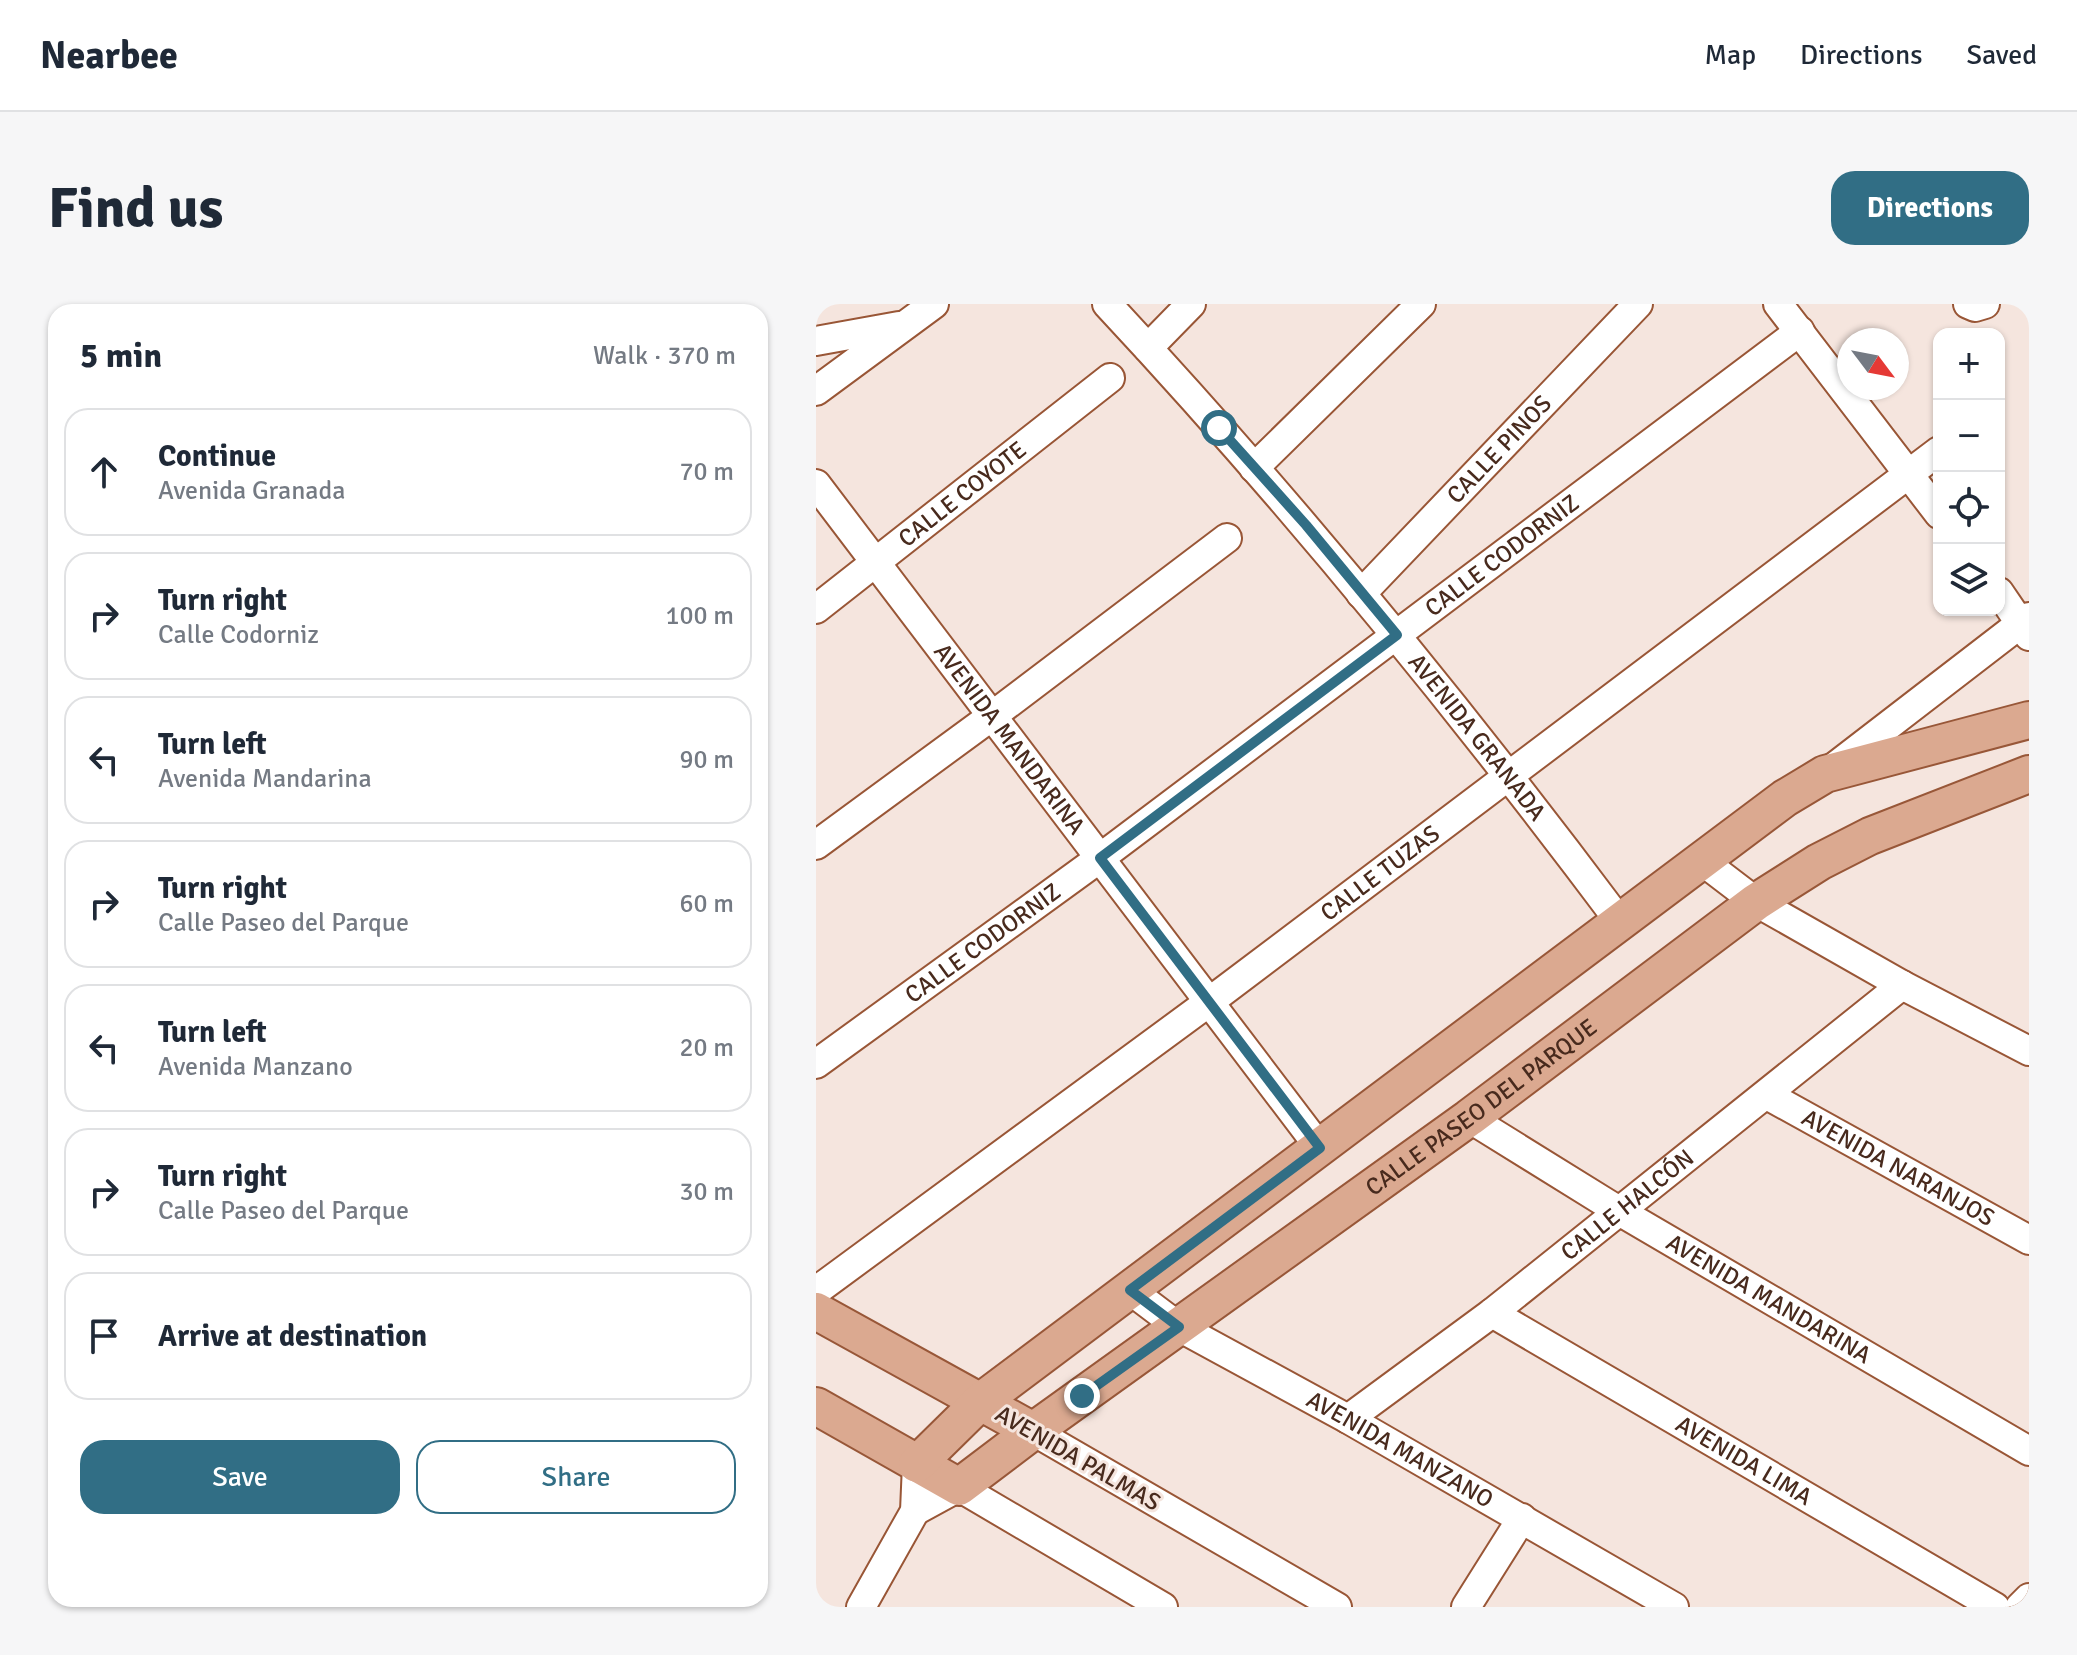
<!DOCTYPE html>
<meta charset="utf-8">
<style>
:root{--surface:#fff;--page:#f6f6f7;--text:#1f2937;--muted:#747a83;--line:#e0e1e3;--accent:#316e85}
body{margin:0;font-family:Signika,sans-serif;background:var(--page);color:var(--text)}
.controls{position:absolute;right:24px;top:24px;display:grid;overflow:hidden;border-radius:16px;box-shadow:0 2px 6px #0004}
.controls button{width:72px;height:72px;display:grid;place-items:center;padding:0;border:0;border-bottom:2px solid var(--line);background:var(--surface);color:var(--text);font:40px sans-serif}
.compass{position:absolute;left:1021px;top:24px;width:72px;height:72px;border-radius:50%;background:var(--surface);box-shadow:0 2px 6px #0004;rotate:122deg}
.stop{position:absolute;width:24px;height:24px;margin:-18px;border:6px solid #316e85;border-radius:50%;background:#fff}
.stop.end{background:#316e85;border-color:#fff;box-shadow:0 2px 8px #0008}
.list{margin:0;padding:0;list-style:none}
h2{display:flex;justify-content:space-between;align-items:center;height:104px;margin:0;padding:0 32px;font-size:34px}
h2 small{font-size:26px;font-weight:400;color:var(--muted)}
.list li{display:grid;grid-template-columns:52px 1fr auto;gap:24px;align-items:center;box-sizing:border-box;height:128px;margin:0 16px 16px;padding:0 16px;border:2px solid var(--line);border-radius:24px}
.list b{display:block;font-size:30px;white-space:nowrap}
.list p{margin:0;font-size:26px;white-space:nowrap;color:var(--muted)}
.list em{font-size:26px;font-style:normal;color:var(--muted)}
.actions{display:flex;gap:16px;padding:24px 32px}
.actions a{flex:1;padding:18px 0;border:2px solid var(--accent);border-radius:24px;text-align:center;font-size:28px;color:var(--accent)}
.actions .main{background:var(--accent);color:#fff}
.icon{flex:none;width:44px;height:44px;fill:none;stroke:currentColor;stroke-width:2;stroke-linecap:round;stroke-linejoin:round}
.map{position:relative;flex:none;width:1213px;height:1303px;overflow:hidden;border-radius:24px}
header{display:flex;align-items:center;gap:48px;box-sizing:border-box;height:112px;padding:0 40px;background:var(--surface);border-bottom:2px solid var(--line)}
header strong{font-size:38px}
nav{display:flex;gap:44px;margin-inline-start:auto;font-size:28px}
.intro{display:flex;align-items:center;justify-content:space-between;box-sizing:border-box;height:192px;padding:0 48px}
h1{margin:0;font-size:56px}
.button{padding:20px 36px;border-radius:24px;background:var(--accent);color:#fff;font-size:28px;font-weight:700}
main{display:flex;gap:48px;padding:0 48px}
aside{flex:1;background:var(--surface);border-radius:24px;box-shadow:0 2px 6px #0004}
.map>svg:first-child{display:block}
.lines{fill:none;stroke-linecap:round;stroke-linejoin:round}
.minor-casing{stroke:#995636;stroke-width:32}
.major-casing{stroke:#985738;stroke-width:40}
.minor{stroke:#fff;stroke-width:28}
.major{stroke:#dba990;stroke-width:36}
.route{stroke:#316e85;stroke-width:10}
.labels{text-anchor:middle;stroke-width:6;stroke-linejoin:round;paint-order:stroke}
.street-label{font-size:24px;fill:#482a1d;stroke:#f5e5de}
</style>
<header>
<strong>Nearbee</strong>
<nav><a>Map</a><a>Directions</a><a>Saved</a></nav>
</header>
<div class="intro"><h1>Find us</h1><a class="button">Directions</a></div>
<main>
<aside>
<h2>5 min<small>Walk · 370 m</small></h2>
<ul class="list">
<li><svg class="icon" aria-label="ahead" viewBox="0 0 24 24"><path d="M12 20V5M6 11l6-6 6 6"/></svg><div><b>Continue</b><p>Avenida Granada</p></div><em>70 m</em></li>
<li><svg class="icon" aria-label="right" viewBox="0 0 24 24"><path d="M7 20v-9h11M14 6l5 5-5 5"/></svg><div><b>Turn right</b><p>Calle Codorniz</p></div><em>100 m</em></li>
<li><svg class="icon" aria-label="left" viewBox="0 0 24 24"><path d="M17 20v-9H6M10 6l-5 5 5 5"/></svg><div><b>Turn left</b><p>Avenida Mandarina</p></div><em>90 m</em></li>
<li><svg class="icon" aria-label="right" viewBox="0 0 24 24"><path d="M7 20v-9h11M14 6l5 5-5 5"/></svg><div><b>Turn right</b><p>Calle Paseo del Parque</p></div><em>60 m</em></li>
<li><svg class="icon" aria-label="left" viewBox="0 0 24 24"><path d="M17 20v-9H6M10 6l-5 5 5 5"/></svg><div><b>Turn left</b><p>Avenida Manzano</p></div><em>20 m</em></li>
<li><svg class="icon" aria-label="right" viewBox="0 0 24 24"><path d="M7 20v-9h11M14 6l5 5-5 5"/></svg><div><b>Turn right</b><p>Calle Paseo del Parque</p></div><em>30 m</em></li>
<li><svg class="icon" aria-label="arrive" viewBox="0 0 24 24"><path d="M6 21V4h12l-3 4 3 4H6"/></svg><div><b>Arrive at destination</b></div></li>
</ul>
<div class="actions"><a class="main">Save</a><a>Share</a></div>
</aside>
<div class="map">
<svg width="1213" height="1303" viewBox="0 0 1213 1303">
<rect width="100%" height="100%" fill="#f5e5de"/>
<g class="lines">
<defs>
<g id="minor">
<path id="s1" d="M291,0C474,196 643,403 804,618"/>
<polyline points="962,0 1123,210"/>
<polyline points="1152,0 1159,3 1169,0"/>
<polyline points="0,37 83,22"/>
<polyline points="332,44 375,0"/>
<polyline points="0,87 118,0"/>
<polyline points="438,164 605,0"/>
<path id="s2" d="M0,180L504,844"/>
<polyline points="1183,288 1213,332"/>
<path id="s3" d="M545,290L822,0"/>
<path id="s4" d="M0,305L294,74"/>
<polyline points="1017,464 1213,313"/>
<polyline points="0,541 176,412 411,234"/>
<polyline points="885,556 940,598 1086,681 1213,747"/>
<path id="s5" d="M0,760L284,554L984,27"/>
<path id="s6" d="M951,791L1213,936"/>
<path id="s7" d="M653,814L803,907L1213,1147"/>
<path id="s8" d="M314,986L363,1023L532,1115L858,1303"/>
<path id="s9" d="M0,987L393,698L1123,147"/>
<path id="s10" d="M676,1009L1179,1303"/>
<path id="s11" d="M532,1115L676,1009L1086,681"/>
<polyline points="217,1127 521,1303"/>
<polyline points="99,1207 143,1183 347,1303"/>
<polyline points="45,1303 99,1207 101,1160"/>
<polyline points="650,1303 706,1214"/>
<polyline points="1204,1303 1213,1294"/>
</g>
<g id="major">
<polyline points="0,1007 217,1127"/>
<path id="s12" d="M0,1102L143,1183L217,1127L653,814L940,598L1003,558L1054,532L1213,470"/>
<polyline points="101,1160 164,1098 969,494 1009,470 1213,416"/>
</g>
</defs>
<use href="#minor" class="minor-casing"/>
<use href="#major" class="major-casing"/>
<use href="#minor" class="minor"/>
<use href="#major" class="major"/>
</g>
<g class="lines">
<polyline class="route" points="266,1092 363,1023 314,986 504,844 284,554 581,331 490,221 403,124"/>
</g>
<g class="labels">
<g class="street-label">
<text dy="8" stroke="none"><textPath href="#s3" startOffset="200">CALLE PINOS</textPath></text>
<text dy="8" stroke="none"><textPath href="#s4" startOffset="186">CALLE COYOTE</textPath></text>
<text dy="8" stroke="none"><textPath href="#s5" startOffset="854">CALLE CODORNIZ</textPath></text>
<text dy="8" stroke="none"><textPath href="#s1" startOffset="570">AVENIDA GRANADA</textPath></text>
<text dy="8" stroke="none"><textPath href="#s2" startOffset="320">AVENIDA MANDARINA</textPath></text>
<text dy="8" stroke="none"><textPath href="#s9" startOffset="702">CALLE TUZAS</textPath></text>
<text dy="8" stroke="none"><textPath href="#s5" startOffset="206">CALLE CODORNIZ</textPath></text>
<text dy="8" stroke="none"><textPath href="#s12" startOffset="810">CALLE PASEO DEL PARQUE</textPath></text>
<text dy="8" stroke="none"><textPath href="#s6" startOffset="150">AVENIDA NARANJOS</textPath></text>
<text dy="8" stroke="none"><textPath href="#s11" startOffset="352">CALLE HALCÓN</textPath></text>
<text dy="8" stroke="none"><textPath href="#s7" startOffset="350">AVENIDA MANDARINA</textPath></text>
<text dy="8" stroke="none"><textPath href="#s8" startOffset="314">AVENIDA MANZANO</textPath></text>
<text transform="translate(262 1154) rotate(30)" y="8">AVENIDA PALMAS</text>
<text dy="8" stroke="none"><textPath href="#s10" startOffset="292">AVENIDA LIMA</textPath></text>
</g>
</g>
</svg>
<div class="controls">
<button>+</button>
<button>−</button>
<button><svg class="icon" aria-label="locate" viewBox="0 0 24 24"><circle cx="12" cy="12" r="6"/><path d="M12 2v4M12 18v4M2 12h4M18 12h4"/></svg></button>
<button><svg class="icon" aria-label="layers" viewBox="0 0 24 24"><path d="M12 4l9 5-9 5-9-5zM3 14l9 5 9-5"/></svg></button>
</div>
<svg class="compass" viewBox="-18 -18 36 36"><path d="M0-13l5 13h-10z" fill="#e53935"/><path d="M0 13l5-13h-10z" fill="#747a83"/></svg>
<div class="stop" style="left:403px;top:124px"></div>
<div class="stop end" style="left:266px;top:1092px"></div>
</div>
</main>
